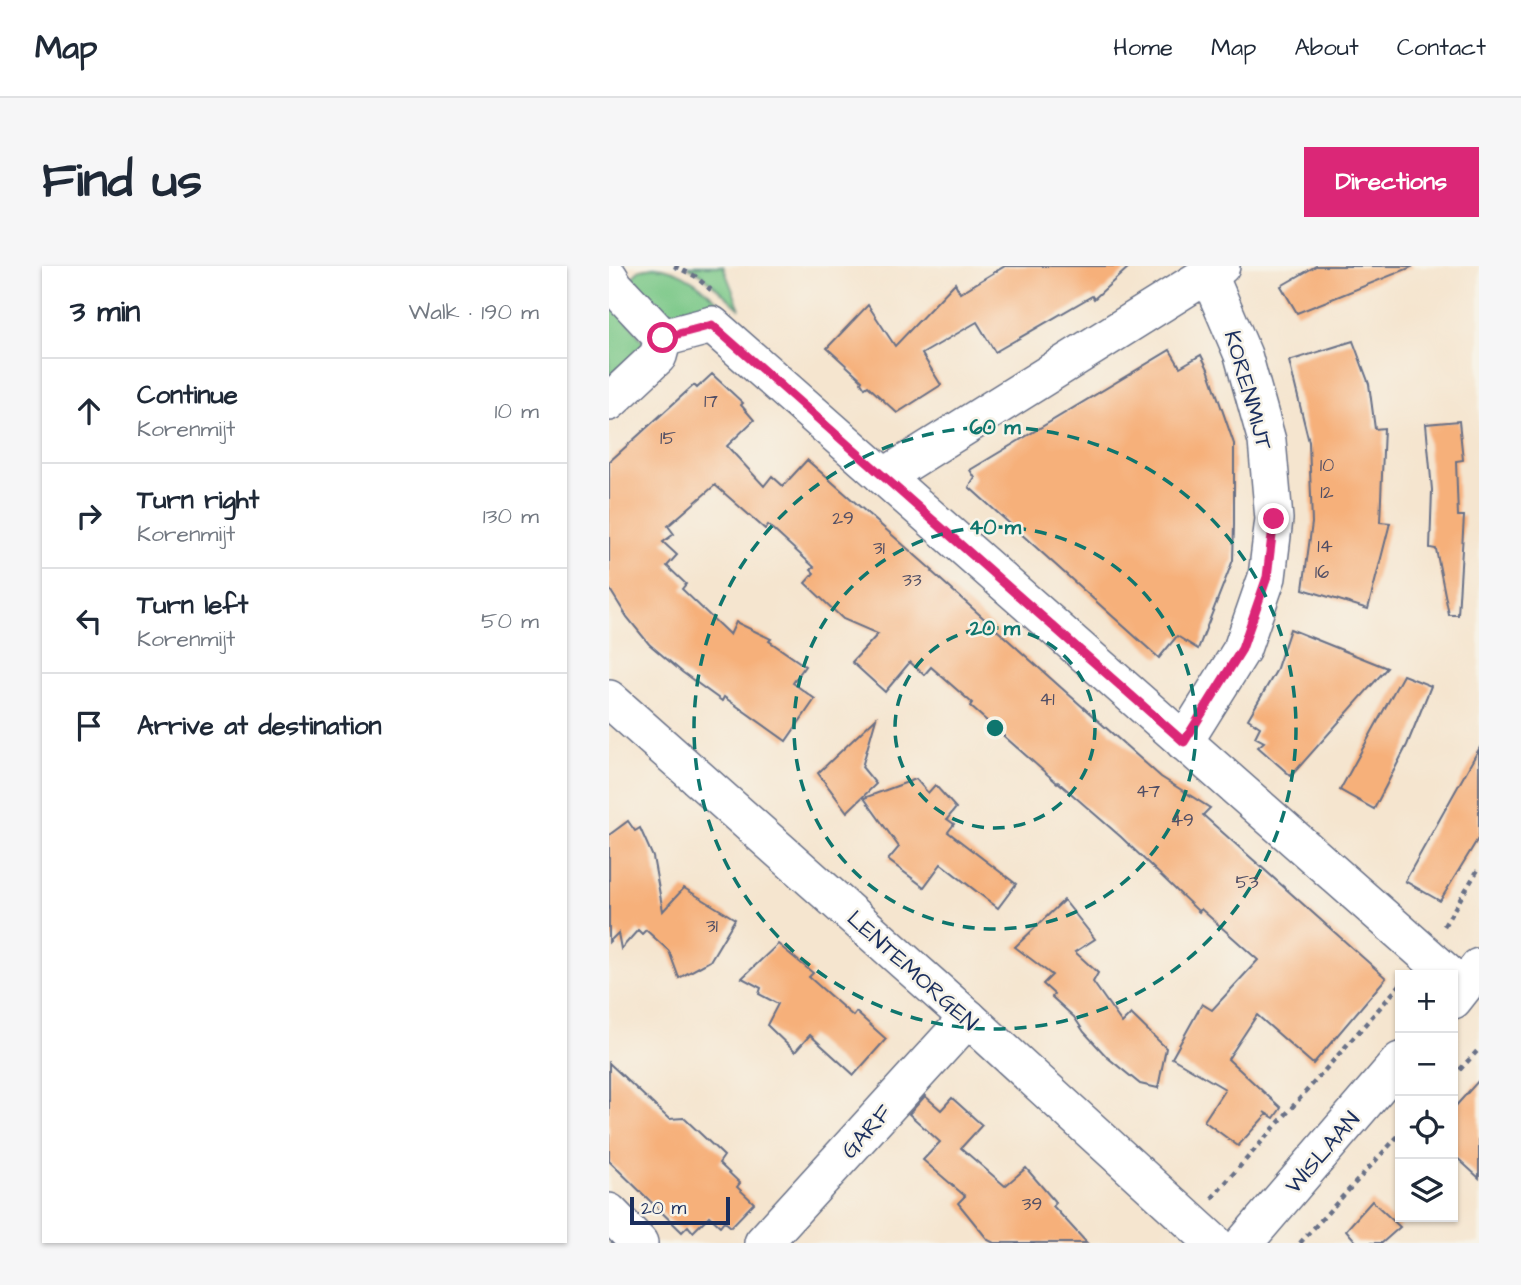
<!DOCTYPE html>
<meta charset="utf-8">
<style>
:root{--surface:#fff;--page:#f6f6f7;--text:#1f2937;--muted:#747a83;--line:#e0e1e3;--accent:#db2777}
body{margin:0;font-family:"Architects Daughter",sans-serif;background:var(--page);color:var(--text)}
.controls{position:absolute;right:21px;bottom:21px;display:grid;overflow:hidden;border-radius:0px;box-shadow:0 2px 5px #0004}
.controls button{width:63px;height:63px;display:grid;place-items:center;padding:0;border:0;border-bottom:2px solid var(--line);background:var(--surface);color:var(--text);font:35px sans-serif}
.scale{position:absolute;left:21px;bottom:18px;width:100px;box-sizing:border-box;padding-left:7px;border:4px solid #1b2f5e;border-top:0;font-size:19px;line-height:24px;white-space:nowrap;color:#1b2f5e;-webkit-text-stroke:5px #f7f3e8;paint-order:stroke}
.stop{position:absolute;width:21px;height:21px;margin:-16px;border:5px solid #db2777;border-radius:50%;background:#fff}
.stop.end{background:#db2777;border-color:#fff;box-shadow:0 2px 7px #0008}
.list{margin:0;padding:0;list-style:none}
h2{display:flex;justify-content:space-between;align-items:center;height:91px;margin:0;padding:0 28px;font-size:30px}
h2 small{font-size:23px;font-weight:400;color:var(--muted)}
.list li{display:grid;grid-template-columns:46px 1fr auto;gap:21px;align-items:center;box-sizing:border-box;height:105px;padding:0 28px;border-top:2px solid var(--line)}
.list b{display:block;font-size:26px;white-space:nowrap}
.list p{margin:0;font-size:23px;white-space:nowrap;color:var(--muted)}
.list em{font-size:23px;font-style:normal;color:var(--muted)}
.icon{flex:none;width:38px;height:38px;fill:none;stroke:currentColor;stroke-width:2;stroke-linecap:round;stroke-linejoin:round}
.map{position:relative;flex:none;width:870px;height:977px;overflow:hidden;border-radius:0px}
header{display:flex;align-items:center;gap:42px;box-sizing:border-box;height:98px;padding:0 35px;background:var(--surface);border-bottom:2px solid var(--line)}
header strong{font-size:33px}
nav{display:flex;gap:38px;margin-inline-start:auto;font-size:24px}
.intro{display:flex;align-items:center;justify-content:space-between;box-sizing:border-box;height:168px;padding:0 42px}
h1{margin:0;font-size:49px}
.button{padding:18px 32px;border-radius:0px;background:var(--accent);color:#fff;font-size:24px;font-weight:700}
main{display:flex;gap:42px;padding:0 42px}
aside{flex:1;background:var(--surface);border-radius:0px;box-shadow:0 2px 5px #0004}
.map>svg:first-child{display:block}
.green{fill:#79c787;stroke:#4a7b72;stroke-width:2}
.building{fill:#f6b07a}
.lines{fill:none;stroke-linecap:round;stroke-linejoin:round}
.minor-casing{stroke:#676f86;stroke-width:40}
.path{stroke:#676f86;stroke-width:4.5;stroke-dasharray:5 5;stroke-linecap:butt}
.minor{stroke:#fff;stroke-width:37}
.route{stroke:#db2777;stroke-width:9}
.ring{fill:none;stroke:#0f766e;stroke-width:3.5;stroke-dasharray:12 9}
.labels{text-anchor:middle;stroke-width:5;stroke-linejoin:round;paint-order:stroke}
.number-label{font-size:19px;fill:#524f65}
.street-label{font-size:23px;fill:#1b2f5e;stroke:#f7f3e8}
.centre{fill:#0f766e;stroke:#f7f3e8;stroke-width:3.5}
.ring-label{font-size:21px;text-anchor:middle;font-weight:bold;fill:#0f766e;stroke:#f7f3e8;stroke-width:5;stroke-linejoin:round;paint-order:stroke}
</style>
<header>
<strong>Map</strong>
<nav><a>Home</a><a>Map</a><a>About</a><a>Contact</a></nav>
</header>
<div class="intro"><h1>Find us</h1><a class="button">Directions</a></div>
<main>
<aside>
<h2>3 min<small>Walk · 190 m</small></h2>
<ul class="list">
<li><svg class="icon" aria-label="ahead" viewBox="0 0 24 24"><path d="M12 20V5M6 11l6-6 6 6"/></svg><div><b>Continue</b><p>Korenmijt</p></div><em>10 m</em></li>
<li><svg class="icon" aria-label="right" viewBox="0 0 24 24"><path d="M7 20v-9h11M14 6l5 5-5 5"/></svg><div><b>Turn right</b><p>Korenmijt</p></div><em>130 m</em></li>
<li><svg class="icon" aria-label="left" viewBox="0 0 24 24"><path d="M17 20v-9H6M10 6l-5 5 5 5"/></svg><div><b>Turn left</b><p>Korenmijt</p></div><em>50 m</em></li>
<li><svg class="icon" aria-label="arrive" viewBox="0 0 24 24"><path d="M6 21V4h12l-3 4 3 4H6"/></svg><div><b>Arrive at destination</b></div></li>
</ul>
</aside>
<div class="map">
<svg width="870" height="977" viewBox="0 0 870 977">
<rect width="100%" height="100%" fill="#f7f3e8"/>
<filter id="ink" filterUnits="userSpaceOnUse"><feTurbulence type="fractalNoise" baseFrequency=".0143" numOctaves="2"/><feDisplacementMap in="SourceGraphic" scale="14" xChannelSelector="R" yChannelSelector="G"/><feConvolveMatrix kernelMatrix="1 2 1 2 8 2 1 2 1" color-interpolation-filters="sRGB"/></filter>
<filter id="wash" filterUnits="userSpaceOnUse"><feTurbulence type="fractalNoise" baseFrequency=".00686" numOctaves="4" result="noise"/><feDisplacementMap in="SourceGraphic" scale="28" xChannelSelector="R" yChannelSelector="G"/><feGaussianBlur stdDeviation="1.57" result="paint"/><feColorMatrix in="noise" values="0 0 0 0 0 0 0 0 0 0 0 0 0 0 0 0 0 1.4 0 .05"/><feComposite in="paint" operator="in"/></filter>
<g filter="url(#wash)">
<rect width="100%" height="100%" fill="#f5e5cf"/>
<g class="green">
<polygon points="78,0 114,0 131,43 91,7"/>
<path d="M45,1C79,3 102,29 126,51L120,54L63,53L48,47L20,14L32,3Z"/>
<polygon points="0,31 36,78 0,122"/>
</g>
<g id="blocks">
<g class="building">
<polygon points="396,0 521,0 485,33 483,30 386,86 368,56 313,88 332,119 288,147 259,120 256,122 252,116 253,114 218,82 259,39 286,80 346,17 351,27"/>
<polygon points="707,0 802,0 803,1 688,47 672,20"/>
<polygon points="744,75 760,118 766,163 775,162 771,256 781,257 759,343 694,323 703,257 700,176 680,95"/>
<polygon points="561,84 571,101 592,89 599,103 625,178 625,259 624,294 589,383 568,370 550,392 360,221 366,212 361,204"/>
<polygon points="103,108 134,137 132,139 145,154 118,180 155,220 163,210 174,220 198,194 324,305 323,306 552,511 601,542 594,549 777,712 704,798 648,749 619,793 672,842 665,852 655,846 658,848 629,880 595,855 616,823 563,792 593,738 603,744 649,694 592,643 590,646 512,571 449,516 448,517 361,440 363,437 322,401 315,409 301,396 276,426 243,396 269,368 234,353 196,317 205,307 202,304 205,301 159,259 156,263 106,219 59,260 65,268 54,276 68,289 58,300 77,318 73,323 121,369 127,356 162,373 160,375 196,400 184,417 206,433 177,475 115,431 113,435 73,406 40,378 18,351 0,322 0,196 85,119 88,122"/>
<polygon points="850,155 854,194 847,195 849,250 855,250 849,349 840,349 827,283 821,282 823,224 817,158"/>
<polygon points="681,363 778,402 682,510 649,481 655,476 646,471 651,461 639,453 667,405"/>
<polygon points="794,409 822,420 798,479 765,543 731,524"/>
<polygon points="267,452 253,501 267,518 238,546 209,507"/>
<polygon points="870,483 870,571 831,635 796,615"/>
<polygon points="307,513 319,527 326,519 347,542 338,553 345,558 339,566 407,618 389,642 332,598 315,621 279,594 290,581 255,532"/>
<polygon points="19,555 26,565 31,562 44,591 54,645 75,622 126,653 101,695 70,712 60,685 37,664 33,668 29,664 12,683 9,667 0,676 0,569"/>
<polygon points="455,634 486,673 466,686 489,707 484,716 513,757 522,748 557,782 549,822 531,818 498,791 475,766 465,751 443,731 445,728 434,718 443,709 406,681"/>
<polygon points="169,678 204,707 200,711 244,750 247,746 277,773 245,809 201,769 186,786 158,759 169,738 150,728 152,722 133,712"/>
<polygon points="0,797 60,853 75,852 115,890 110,897 131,917 128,921 145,937 122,961 115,955 111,960 100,950 84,966 79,960 73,966 0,895"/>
<polygon points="870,814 870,912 844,888 844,843"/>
<polygon points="316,830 332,844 343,832 373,859 352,882 396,920 417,902 447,937 444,940 478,977 385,977 379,974 349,937 356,930 314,894 331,876 300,848"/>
<polygon points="763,935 791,961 773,977 748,977 737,964"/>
</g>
</g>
</g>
<g filter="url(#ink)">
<use href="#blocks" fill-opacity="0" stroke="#676f86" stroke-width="2"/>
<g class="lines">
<defs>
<g id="minor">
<polyline points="0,11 6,21 54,72"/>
<polyline points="54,72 103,59 840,709"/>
<polyline points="0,136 49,90 54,72"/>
<polyline points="275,211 612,0"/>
<polyline points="0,433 359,752 605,977"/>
<polyline points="575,476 633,383 658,311 665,253 658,175 634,89 599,7"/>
<polyline points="844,734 870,701"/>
<polyline points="0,946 30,977"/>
<polyline points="154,977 359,752"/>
<polyline points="635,977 791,795"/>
</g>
</defs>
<use href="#minor" class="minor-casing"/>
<g class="path">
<polyline points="65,0 86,10 102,24"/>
<polyline points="835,660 870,602"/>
<polyline points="844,811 870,783"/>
<polyline points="603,932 791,719"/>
<polyline points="691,977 791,868"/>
</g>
<use href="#minor" class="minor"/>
</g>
</g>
<g class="lines" filter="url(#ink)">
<polyline class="route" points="54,72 103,59 575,476 633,383 658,311 665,253"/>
</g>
<g class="ring">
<circle cx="386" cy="462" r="100"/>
<circle cx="386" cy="462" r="201"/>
<circle cx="386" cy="462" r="301"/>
</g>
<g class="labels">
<g class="number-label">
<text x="102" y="141">17</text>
<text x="59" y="178">15</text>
<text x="718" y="205">10</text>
<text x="718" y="232">12</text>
<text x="234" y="258">29</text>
<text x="716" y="286">14</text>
<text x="270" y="288">31</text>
<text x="713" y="312">16</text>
<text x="303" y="320">33</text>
<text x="438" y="439">41</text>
<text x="539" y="531">47</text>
<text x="573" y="560">49</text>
<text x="638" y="622">53</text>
<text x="103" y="666">31</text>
<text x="423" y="944">39</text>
</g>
<g class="street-label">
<text transform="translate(640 124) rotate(74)" y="8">KORENMIJT</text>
<text transform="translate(304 704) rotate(42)" y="8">LENTEMORGEN</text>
<text transform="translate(257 865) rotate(-48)" y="8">GARF</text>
<text transform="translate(713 886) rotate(-49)" y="8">WISLAAN</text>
</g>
</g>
<circle cx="386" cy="462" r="10" class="centre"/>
<g class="ring-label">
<text x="386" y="168">60 m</text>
<text x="386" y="268">40 m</text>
<text x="386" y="369">20 m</text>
</g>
</svg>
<div class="controls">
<button>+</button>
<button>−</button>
<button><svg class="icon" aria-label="locate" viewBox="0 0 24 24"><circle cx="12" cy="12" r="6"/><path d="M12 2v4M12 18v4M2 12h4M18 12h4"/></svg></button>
<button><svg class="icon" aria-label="layers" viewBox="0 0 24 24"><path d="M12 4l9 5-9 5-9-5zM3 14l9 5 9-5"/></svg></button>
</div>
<div class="scale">20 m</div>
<div class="stop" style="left:54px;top:72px"></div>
<div class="stop end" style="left:665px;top:253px"></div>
</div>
</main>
